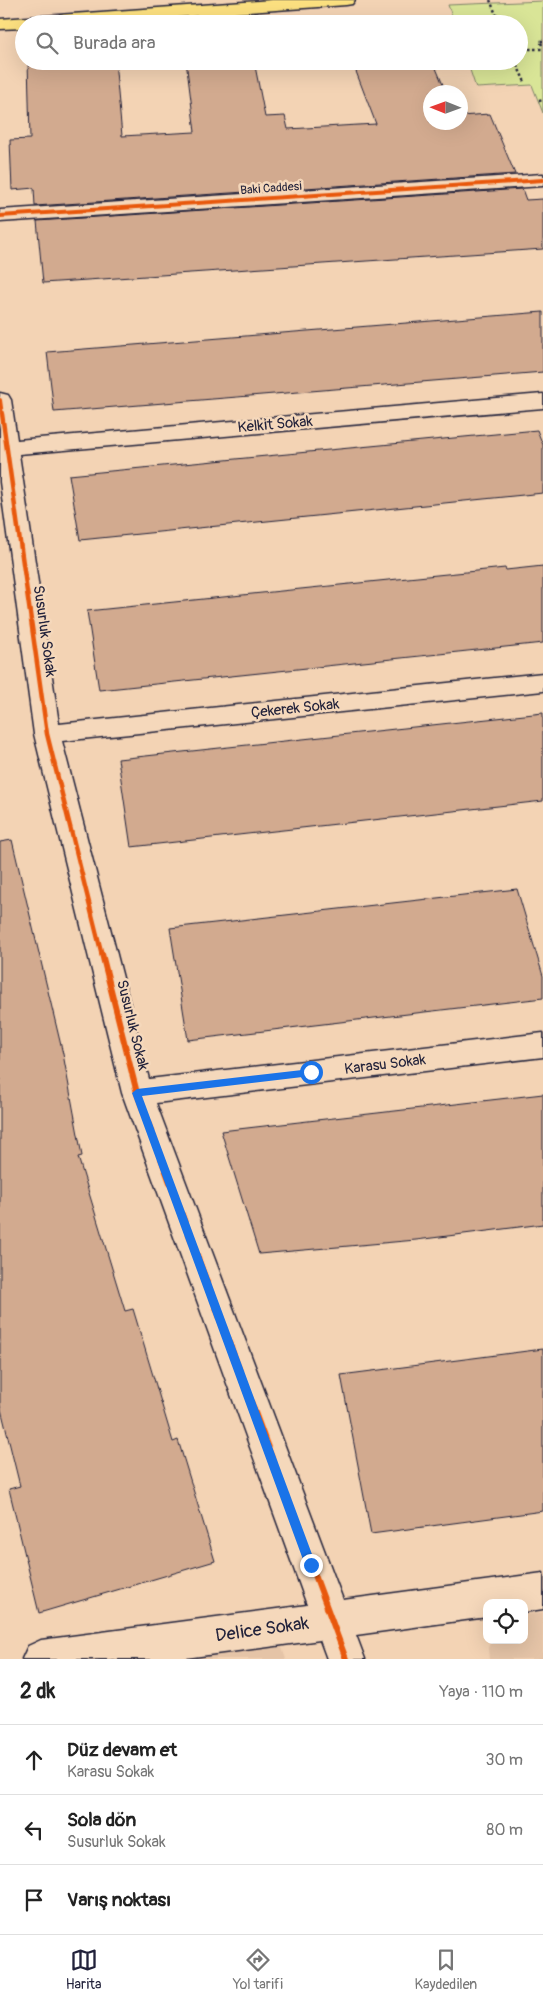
<!DOCTYPE html>
<html lang="tr">
<meta charset="utf-8">
<style>
:root{--surface:#fff;--page:#f6f6f6;--text:#222;--muted:#767676;--line:#e0e0e0;--accent:#22223b}
body{margin:0;font-family:Pangolin,sans-serif;background:var(--page);color:var(--text)}
.controls{position:absolute;right:15px;bottom:15px;display:grid;overflow:hidden;border-radius:10px;box-shadow:0 5px 20px #0002}
.controls button{width:45px;height:45px;display:grid;place-items:center;padding:0;border:0;border-bottom:1px solid var(--line);background:var(--surface);color:var(--text);font:25px sans-serif}
.compass{position:absolute;left:423px;top:85px;width:45px;height:45px;border-radius:50%;background:var(--surface);box-shadow:0 5px 20px #0002;rotate:271deg}
.stop{position:absolute;width:15px;height:15px;margin:-11px;border:4px solid #1a73e8;border-radius:50%;background:#fff}
.stop.end{background:#1a73e8;border-color:#fff;box-shadow:0 1px 5px #0008}
.list{margin:0;padding:0;list-style:none}
h2{display:flex;justify-content:space-between;align-items:center;height:65px;margin:0;padding:0 20px;font-size:21px}
h2 small{font-size:16px;font-weight:400;color:var(--muted)}
.list li{display:grid;grid-template-columns:32px 1fr auto;gap:15px;align-items:center;box-sizing:border-box;height:70px;padding:0 20px;border-top:1px solid var(--line)}
.list b{display:block;font-size:19px;white-space:nowrap}
.list p{margin:0;font-size:16px;white-space:nowrap;color:var(--muted)}
.list em{font-size:16px;font-style:normal;color:var(--muted)}
.icon{flex:none;width:28px;height:28px;fill:none;stroke:currentColor;stroke-width:2;stroke-linecap:round;stroke-linejoin:round}
.map{position:relative;flex:none;width:543px;height:1659px;overflow:hidden}
.search{position:absolute;background:var(--surface);box-shadow:0 5px 20px #0002;left:15px;right:15px;top:15px;height:55px;display:flex;align-items:center;gap:12px;box-sizing:border-box;padding:0 18px;border-radius:28px;color:var(--muted);font-size:19px}
.sheet{height:275px;background:var(--surface)}
nav{display:flex;justify-content:space-around;align-items:center;box-sizing:border-box;height:70px;border-top:1px solid var(--line);background:var(--surface);font-size:14px;color:var(--muted)}
nav a{display:grid;justify-items:center;gap:2px}
nav .on{color:var(--accent)}
.map>svg:first-child{display:block}
.built{fill:#e5c4a7}
.green{fill:#d9e597;stroke:#7e8469}
.building{fill:#d2aa8f;stroke:#22223b}
.lines{fill:none;stroke-linecap:round;stroke-linejoin:round}
.street-casing{stroke:#22223b;stroke-width:3}
.primary-casing{stroke:#22223b;stroke-width:3}
.path{stroke:#22223b;stroke-width:2.5;stroke-dasharray:2.5 2.5;stroke-linecap:butt}
.street{fill:#f5d8bb;fill-rule:evenodd}
.primary{fill:#fce080;fill-rule:evenodd}
.cycleway-far2-casing{stroke:#f5d8bb;stroke-width:6}
.cycleway-far1-casing{stroke:#f5d8bb;stroke-width:8}
.cycleway-casing{stroke:#f5d8bb;stroke-width:9}
.cycleway-far2{stroke:#e8590c;stroke-width:4}
.cycleway-far1{stroke:#e8590c;stroke-width:4.5}
.cycleway{stroke:#e8590c;stroke-width:6}
.route{fill:#1a73e8}
.labels{text-anchor:middle;stroke-width:5;stroke-linejoin:round;paint-order:stroke}
.far-street-label{font-size:12px;fill:#22223b;stroke:#f5d8bb}
.street-label{font-size:15px;fill:#22223b;stroke:#f5d8bb}
.near-street-label{font-size:18px;fill:#22223b;stroke:#f5d8bb}
</style>
<div class="map">
<svg width="543" height="1659" viewBox="0 0 543 1659">
<rect width="100%" height="100%" fill="#f3d3b4"/>
<filter id="ink" filterUnits="userSpaceOnUse"><feTurbulence type="fractalNoise" baseFrequency=".02" numOctaves="2"/><feDisplacementMap in="SourceGraphic" scale="10" xChannelSelector="R" yChannelSelector="G"/><feConvolveMatrix kernelMatrix="1 2 1 2 8 2 1 2 1" color-interpolation-filters="sRGB"/></filter>
<g filter="url(#ink)">
<g class="built">
<polygon points="543,1612 543,1659 489,1659 488,1648 491,1640 524,1640 524,1615"/>
<polygon points="277,1634 286,1659 118,1659"/>
</g>
<polygon class="green" points="543,1 543,113 532,85 476,88 467,61 519,61 519,24 455,24 448,5"/>
<g class="building">
<polygon points="28,61 115,61 122,136 195,132 186,61 254,61 265,117 285,116 288,129 376,124 352,61 433,61 446,92 430,92 430,122 460,122 460,116 490,114 515,174 35,206 34,188 12,190 10,140 30,139"/>
<polygon points="522,189 526,200 543,199 543,249 43,283 37,221"/>
<polygon points="543,312 543,372 54,412 47,352"/>
<polygon points="537,430 543,445 543,493 80,540 69,475"/>
<polygon points="543,566 543,643 99,690 87,611 505,568 506,570"/>
<polygon points="543,713 543,801 131,847 118,759"/>
<polygon points="12,840 63,1054 82,1156 78,1157 125,1311 133,1309 173,1442 178,1440 215,1561 39,1613 9,1489 20,1486 0,1405 0,842"/>
<polygon points="517,889 543,976 543,998 188,1040 170,928"/>
<polygon points="543,1094 543,1224 416,1240 259,1254 221,1131"/>
<polygon points="543,1349 543,1511 371,1534 341,1375"/>
</g>
<g class="lines">
<defs>
<g id="street">
<polygon points="543,174 543,186 0,222 0,210"/>
<polygon points="0,393 8,395 11,400 17,440 543,394 543,408 19,454 59,724 543,673 543,691 62,741 149,1079 543,1033 543,1057 156,1103 343,1600 543,1573 543,1609 524,1612 524,1603 487,1603 487,1617 356,1635 365,1659 327,1659 320,1640 178,1659 22,1659 28,1646 41,1640 307,1605 122,1093 34,734 0,482"/>
</g>
<polygon id="primary" points="272,0 355,0 352,4 346,5 79,24 24,24 24,28 0,29 0,19"/>
</defs>
<use href="#street" class="street-casing"/>
<use href="#primary" class="primary-casing"/>
<g class="path">
<polyline points="490,0 500,24"/>
<polyline points="543,41 540,41 543,47"/>
<polyline points="519,49 543,49"/>
<polyline points="515,61 525,82"/>
<polyline points="539,101 543,100"/>
</g>
<use href="#street" class="street"/>
<use href="#primary" class="primary"/>
<defs>
<g id="cycleway-far2">
<polyline points="0,216 543,180"/>
<polyline points="0,400 2,415"/>
</g>
<polyline id="cycleway-far1" points="2,414 47,734 102,955"/>
<polyline id="cycleway" points="102,954 137,1093 346,1659"/>
</defs>
<use href="#cycleway-far2" class="cycleway-far2-casing"/>
<use href="#cycleway-far1" class="cycleway-far1-casing"/>
<use href="#cycleway" class="cycleway-casing"/>
<use href="#cycleway-far2" class="cycleway-far2"/>
<use href="#cycleway-far1" class="cycleway-far1"/>
<use href="#cycleway" class="cycleway"/>
</g>
</g>
<polygon class="route" points="311,1069 315,1072 311,1076 142,1096 316,1565 315,1569 311,1570 307,1569 305,1565 132,1093 137,1089"/>
<g class="labels">
<g class="far-street-label">
<text transform="translate(271 188) rotate(-4)" y="4">Baki Caddesi</text>
</g>
<g class="street-label">
<text transform="translate(275 424) rotate(-5)" y="5">Kelkit Sokak</text>
<text transform="translate(45 631) rotate(82)" y="5">Susurluk Sokak</text>
<text transform="translate(295 708) rotate(-6)" y="5">Çekerek Sokak</text>
<text transform="translate(133 1025) rotate(76)" y="5">Susurluk Sokak</text>
<text transform="translate(385 1064) rotate(-7)" y="5">Karasu Sokak</text>
</g>
<g class="near-street-label">
<text transform="translate(262 1629) rotate(-8)" y="6">Delice Sokak</text>
</g>
</g>
</svg>
<div class="controls">
<button><svg class="icon" aria-label="locate" viewBox="0 0 24 24"><circle cx="12" cy="12" r="6"/><path d="M12 2v4M12 18v4M2 12h4M18 12h4"/></svg></button>
</div>
<svg class="compass" viewBox="-18 -18 36 36"><path d="M0-13l5 13h-10z" fill="#e53935"/><path d="M0 13l5-13h-10z" fill="#767676"/></svg>
<div class="stop" style="left:311px;top:1072px"></div>
<div class="stop end" style="left:311px;top:1565px"></div>
<div class="search"><svg class="icon" aria-label="search" viewBox="0 0 24 24"><circle cx="10" cy="10" r="6"/><path d="M15 15l6 6"/></svg>Burada ara</div>
</div>
<section class="sheet">
<h2>2 dk<small>Yaya · 110 m</small></h2>
<ul class="list">
<li><svg class="icon" aria-label="ahead" viewBox="0 0 24 24"><path d="M12 20V5M6 11l6-6 6 6"/></svg><div><b>Düz devam et</b><p>Karasu Sokak</p></div><em>30 m</em></li>
<li><svg class="icon" aria-label="left" viewBox="0 0 24 24"><path d="M17 20v-9H6M10 6l-5 5 5 5"/></svg><div><b>Sola dön</b><p>Susurluk Sokak</p></div><em>80 m</em></li>
<li><svg class="icon" aria-label="arrive" viewBox="0 0 24 24"><path d="M6 21V4h12l-3 4 3 4H6"/></svg><div><b>Varış noktası</b></div></li>
</ul>
</section>
<nav>
<a class="on"><svg class="icon" aria-label="map" viewBox="0 0 24 24"><path d="M3 6l6-2 6 2 6-2v14l-6 2-6-2-6 2zM9 4v14M15 6v14"/></svg>Harita</a>
<a><svg class="icon" aria-label="directions" viewBox="0 0 24 24"><path d="M12 3l9 9-9 9-9-9zM9 14v-3h6M13 9l2 2-2 2"/></svg>Yol tarifi</a>
<a><svg class="icon" aria-label="saved" viewBox="0 0 24 24"><path d="M7 4h10v16l-5-4-5 4z"/></svg>Kaydedilen</a>
</nav>
